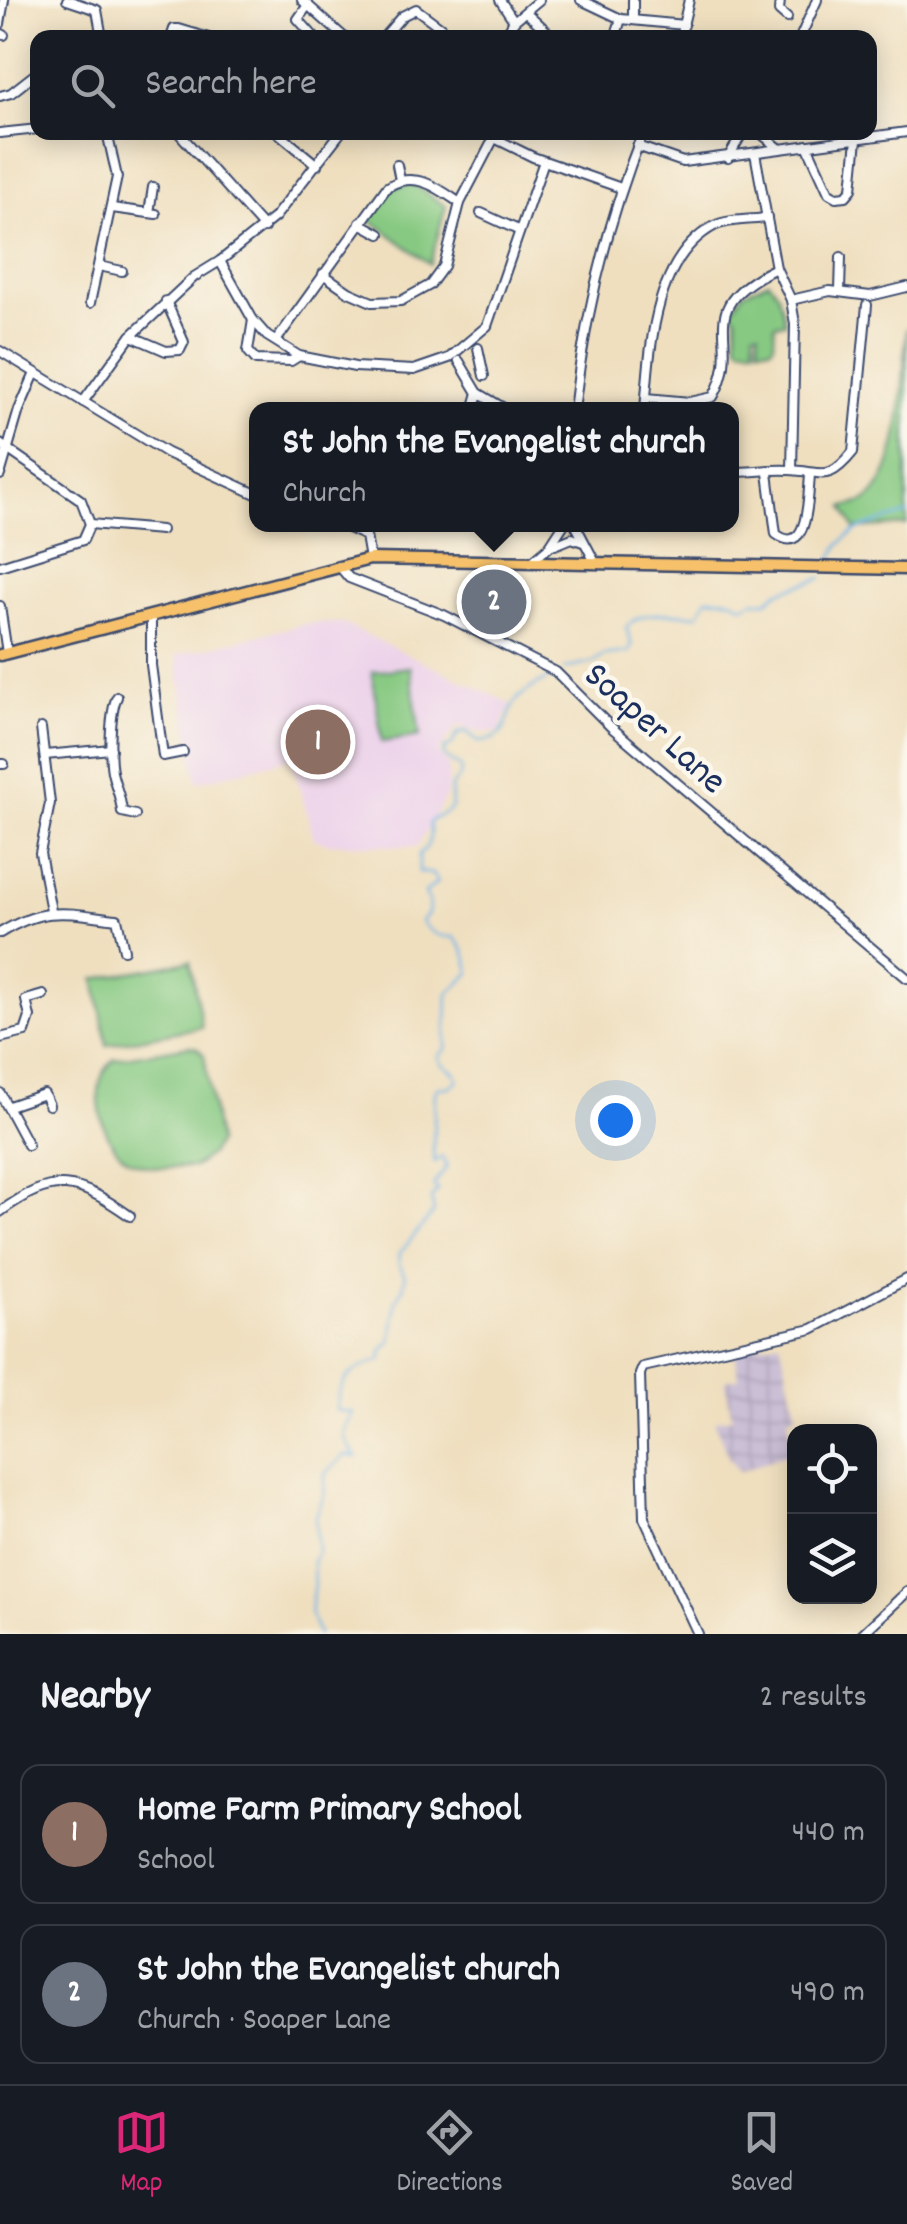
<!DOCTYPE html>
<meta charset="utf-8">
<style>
:root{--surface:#171b24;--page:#20242c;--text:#f1f3f6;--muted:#9ea1a6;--line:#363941;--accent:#db2777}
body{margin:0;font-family:Dekko,sans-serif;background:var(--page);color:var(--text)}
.controls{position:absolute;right:30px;bottom:30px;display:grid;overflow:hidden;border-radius:20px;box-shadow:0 5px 25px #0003}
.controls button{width:90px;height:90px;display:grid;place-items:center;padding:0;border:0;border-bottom:2px solid var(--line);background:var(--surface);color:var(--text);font:50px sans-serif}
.you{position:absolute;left:615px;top:1120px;width:35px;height:35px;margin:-25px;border:8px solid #fff;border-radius:50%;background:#1a73e8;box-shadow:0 0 0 15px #1a73e833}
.badge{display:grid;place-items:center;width:65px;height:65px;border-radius:50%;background:var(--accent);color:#fff;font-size:32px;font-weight:700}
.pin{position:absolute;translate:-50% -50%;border:5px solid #fff;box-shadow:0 2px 10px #0006}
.popup{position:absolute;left:249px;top:402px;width:490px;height:130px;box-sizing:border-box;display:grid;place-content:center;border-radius:20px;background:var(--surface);filter:drop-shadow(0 2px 8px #0005);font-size:32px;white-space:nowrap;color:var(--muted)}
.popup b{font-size:38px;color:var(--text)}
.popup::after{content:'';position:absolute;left:50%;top:100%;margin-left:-20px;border:20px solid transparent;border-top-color:var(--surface)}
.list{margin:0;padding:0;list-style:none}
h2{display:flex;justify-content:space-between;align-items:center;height:130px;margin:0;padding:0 40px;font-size:42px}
h2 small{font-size:32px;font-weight:400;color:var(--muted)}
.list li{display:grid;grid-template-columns:65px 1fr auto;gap:30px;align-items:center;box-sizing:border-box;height:140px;margin:0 20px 20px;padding:0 20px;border:2px solid var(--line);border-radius:20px}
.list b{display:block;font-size:38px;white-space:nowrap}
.list p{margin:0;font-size:32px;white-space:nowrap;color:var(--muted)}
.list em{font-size:32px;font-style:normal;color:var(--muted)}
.icon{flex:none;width:55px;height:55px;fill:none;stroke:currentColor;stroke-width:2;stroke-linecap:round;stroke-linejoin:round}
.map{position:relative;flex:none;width:907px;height:1634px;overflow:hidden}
.search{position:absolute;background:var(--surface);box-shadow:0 5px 25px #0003;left:30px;right:30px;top:30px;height:110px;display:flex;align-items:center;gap:25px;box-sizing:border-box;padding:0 35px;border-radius:20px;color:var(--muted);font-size:38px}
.sheet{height:450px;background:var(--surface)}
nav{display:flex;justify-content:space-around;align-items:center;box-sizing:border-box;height:140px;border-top:2px solid var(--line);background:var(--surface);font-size:28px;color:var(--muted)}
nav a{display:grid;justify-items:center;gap:5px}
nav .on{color:var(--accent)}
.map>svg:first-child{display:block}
.built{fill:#ecd1ea}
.industrial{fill:url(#industrial-grid)}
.green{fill:#87c982;stroke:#517c70;stroke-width:2.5}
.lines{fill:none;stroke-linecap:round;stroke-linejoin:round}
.stream{stroke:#70b4e6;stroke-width:2.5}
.minor-casing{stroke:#3b496d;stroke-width:12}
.major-casing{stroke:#3b496d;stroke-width:15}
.minor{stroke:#fff;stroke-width:8}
.major{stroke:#f6c16b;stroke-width:10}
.labels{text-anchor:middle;stroke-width:9;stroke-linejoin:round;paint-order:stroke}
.street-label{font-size:38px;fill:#1b2f5e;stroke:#fbf7ec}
</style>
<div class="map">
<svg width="907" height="1634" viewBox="0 0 907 1634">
<defs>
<pattern id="industrial-grid" width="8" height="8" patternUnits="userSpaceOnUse" patternTransform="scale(2.5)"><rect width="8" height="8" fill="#cbbfd5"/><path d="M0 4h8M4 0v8" fill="none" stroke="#aea4b9"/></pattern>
</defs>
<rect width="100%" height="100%" fill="#fbf7ec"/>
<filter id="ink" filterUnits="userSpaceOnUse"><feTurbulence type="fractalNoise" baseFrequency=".01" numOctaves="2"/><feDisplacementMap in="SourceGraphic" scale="20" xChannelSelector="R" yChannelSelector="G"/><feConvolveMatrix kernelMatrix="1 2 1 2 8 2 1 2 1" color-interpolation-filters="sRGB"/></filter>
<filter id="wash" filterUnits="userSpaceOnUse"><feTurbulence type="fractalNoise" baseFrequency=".0048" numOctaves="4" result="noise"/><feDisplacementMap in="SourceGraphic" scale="40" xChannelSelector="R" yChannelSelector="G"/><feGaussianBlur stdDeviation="2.25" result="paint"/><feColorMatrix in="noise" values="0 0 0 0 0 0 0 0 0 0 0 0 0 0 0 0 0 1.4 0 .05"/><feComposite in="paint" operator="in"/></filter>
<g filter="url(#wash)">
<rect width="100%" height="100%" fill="#efdfbf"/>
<polygon class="built" points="310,623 342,623 511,704 498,732 479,732 458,725 438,752 449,766 447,794 417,847 328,843 314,839 291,758 197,782 176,655"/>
<polygon class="industrial" points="780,1341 797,1414 788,1417 792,1452 739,1472 729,1458 714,1421 732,1417 725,1380 739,1378 734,1350"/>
<g class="green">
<polygon points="413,184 446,206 430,264 368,218 392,188"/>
<polygon points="768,281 778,293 785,323 775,324 774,344 770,348 758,347 759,331 754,331 755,347 741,347 737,342 737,316 731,312 743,293"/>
<path d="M907,327V525L855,529L844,507C851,505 862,504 867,500C907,466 901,375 907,327Z"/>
<polygon points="410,667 420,736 382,742 372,672"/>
<polygon points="190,961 202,1027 107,1045 95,979"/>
<path d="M189,1046L197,1048L204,1055L218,1142L210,1155L194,1167C176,1168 156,1169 139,1164C108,1156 93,1108 101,1079C103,1072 110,1064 114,1059Z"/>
</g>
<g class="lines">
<g class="stream">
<path d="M831,562C842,526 876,524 907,514"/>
<path d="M564,669L592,663L604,655L629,652L632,645L626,627C642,609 675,613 698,615L707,598L731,599L743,606L753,601H767L778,592L822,578"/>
<path d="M318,1634L310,1613L314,1584L313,1561L318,1552L315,1518L324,1496L325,1474L345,1455L357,1457C341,1435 340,1436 354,1413L336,1410C341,1372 352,1372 382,1359V1351L391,1342L396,1300L403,1288L405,1276L399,1264L400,1253L434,1212L431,1198L438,1190L433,1186L447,1166L442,1157L435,1162L433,1153L435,1093L437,1088L449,1087L458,1080L456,1074L441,1063L439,1056L446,1049L448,994L470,973C468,958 464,947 453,937C438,937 430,933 421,921L428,914L429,902L425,893L437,882L432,874L419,872V854C430,847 432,836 429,823C436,815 445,816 452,807L451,787L460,776L461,768L444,756V749L452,745L457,734L466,731L479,742C508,739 504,724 514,704C520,692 543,682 554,675"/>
</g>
</g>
</g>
<g filter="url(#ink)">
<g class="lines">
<defs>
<g id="minor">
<polyline points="67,0 97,10 102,38"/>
<polyline points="302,0 345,38"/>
<polyline points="500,0 514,21"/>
<polyline points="581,0 621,19 684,25"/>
<polyline points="780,0 779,11 787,18"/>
<polyline points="308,5 298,19 315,38"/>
<polyline points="527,13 554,38"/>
<polyline points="633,19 633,0"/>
<polyline points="0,24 4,0"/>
<polyline points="0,33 4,35"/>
<polyline points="171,38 174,29 179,29 209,38"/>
<polyline points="383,38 402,16 416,9 455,38"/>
<polyline points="504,38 514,21 539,0"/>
<polyline points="615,38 621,19"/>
<polyline points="680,38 689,0"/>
<polyline points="800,38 817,0"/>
<polyline points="0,96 11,93 38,72"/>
<polyline points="178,132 264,228"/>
<polyline points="277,132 317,165"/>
<polyline points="482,132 533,157 621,188"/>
<polyline points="759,132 779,148"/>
<polyline points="0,133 38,129"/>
<polyline points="807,145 829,193 836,197 846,196 852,189 857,139"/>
<polyline points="637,146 683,162 907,132"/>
<polyline points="755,153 776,268 791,300 795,324 792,470"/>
<polyline points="728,158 743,132"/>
<polyline points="397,165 400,180"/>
<path d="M391,185C417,171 439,189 460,203"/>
<polyline points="112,208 156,214"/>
<polyline points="149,213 153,187"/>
<polyline points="481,213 518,230"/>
<polyline points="360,223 380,234"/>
<polyline points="220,261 253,320 267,336 299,356 355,367 414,370 449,358 487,326 544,161"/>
<polyline points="99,266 122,271"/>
<polyline points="323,274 349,292 372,302 401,301 430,285 444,266 460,203 494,138"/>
<polyline points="840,291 841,257"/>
<polyline points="791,300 830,291 870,296 907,287"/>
<polyline points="90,303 117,177 107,132"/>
<polyline points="253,320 248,351 256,360 291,361 299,356"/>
<polyline points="131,336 166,351 180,350 184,342 166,301"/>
<polyline points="276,341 387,187"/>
<polyline points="478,348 484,376"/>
<polyline points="0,351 167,453 256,494"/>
<polyline points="459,361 478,393 507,410"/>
<path d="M646,398L690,402L713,397C747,338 687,311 776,268"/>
<polyline points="83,402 131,336 194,277 220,261 275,217 341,132"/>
<polyline points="473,410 478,393"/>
<path d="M574,410C585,313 607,223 643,132"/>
<path d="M645,410C650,349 653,259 714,226C727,219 751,220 767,218"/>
<polyline points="0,444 81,500 90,524 83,540 0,566"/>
<path d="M732,472C751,472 770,469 789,470C823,471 827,484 853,452L867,305"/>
<path d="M768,473L776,534C809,558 808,495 810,475"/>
<polyline points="0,475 19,410 35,373"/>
<polyline points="90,524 161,530"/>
<polyline points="339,524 366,536 370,559"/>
<polyline points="575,524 596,564"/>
<polyline points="555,545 572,538 583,542"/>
<polyline points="530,563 549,547 564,524"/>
<polyline points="339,566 349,578 444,615 556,672 611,727 907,978"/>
<polyline points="0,606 7,653"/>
<polyline points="151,617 151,665 163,756 183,752"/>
<path d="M117,697C110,711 109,755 112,772C115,786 121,797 122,812L135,815"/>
<polyline points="41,728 50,803 40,853 51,911"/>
<polyline points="45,755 111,749"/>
<polyline points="0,764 4,764"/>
<path d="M0,933C46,905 67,913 117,919L124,950"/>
<polyline points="0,1038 25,1032 30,1017 26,1000 43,995"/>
<polyline points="0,1093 28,1145"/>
<polyline points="9,1106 44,1094 49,1105"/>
<path d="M0,1212C54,1172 77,1179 130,1216"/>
<polyline points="698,1634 644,1518 640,1374 643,1367 812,1329 907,1279"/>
<polyline points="862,1634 907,1592"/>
</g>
<polyline id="major" points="0,655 370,559 907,569"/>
</defs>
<use href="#minor" class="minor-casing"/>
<use href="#major" class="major-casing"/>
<use href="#minor" class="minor"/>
<use href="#major" class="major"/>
</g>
</g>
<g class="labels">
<g class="street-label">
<text transform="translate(657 726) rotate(42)" y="13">Soaper Lane</text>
</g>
</g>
</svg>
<div class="controls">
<button><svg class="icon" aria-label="locate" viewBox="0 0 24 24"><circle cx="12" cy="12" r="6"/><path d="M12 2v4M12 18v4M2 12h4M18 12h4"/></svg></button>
<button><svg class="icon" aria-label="layers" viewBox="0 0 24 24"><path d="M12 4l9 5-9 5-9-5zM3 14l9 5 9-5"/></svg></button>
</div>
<div class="you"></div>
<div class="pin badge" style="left:318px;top:742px;background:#8d6e63">1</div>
<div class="pin badge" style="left:494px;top:602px;background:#6b7280">2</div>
<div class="popup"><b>St John the Evangelist church</b>Church</div>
<div class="search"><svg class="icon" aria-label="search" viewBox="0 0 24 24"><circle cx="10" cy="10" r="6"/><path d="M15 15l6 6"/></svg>Search here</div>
</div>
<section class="sheet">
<h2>Nearby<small>2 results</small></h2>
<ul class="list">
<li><span class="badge" style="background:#8d6e63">1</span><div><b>Home Farm Primary School</b><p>School</p></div><em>440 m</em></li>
<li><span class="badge" style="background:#6b7280">2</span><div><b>St John the Evangelist church</b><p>Church · Soaper Lane</p></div><em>490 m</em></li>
</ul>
</section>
<nav>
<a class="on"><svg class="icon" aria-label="map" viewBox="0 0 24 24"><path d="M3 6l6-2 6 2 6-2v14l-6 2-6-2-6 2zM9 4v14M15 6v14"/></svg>Map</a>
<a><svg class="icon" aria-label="directions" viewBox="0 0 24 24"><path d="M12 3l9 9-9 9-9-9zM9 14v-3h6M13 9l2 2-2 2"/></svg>Directions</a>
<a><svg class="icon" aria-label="saved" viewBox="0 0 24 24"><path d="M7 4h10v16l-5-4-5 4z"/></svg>Saved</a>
</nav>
